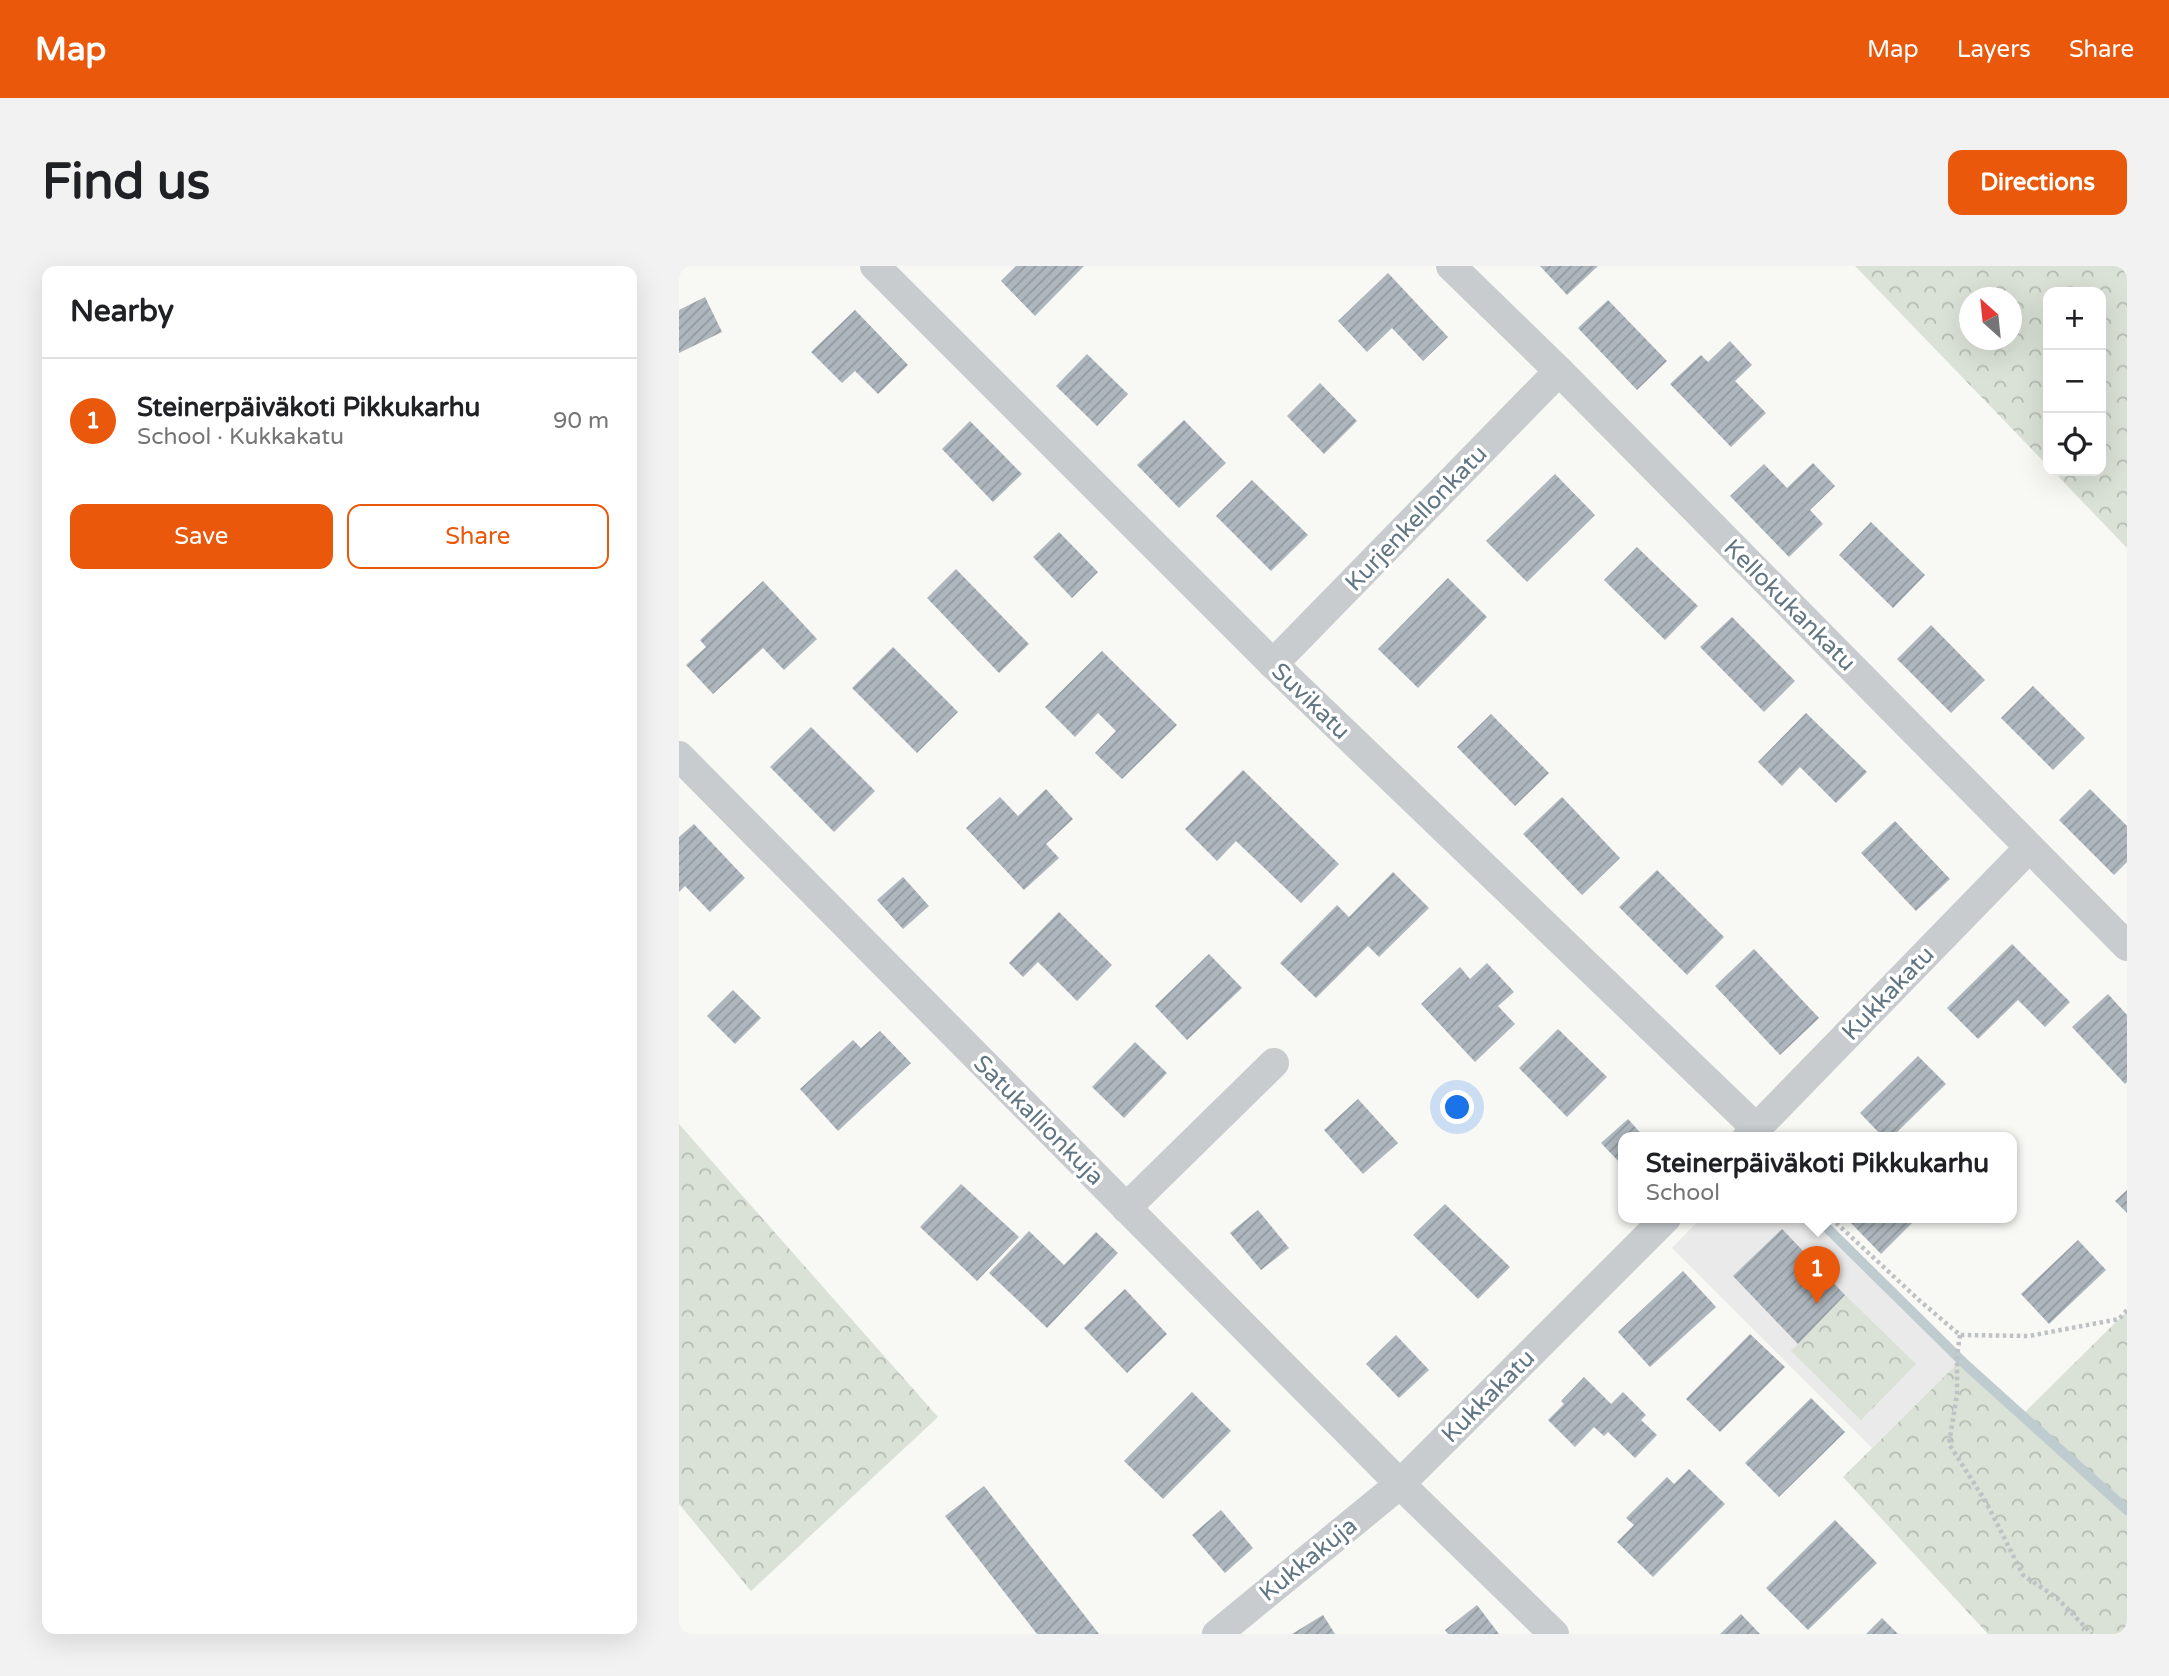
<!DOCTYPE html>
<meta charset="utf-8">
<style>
:root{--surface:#fff;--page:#f2f2f2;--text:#202124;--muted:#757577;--line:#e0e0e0;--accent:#ea580c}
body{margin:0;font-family:"Varela Round",sans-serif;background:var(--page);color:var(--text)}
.controls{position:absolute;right:21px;top:21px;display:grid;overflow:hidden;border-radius:14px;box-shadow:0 7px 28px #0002}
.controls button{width:63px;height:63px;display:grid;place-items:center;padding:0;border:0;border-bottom:2px solid var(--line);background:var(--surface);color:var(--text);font:35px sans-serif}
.compass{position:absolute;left:1280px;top:21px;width:63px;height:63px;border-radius:50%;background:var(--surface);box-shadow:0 7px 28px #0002;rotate:333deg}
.you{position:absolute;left:779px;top:842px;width:24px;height:24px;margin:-18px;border:5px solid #fff;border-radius:50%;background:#1a73e8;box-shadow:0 0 0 10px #1a73e833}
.badge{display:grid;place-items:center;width:46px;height:46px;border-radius:50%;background:var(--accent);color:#fff;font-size:23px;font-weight:700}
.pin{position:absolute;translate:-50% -58px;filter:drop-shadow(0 2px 4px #0008)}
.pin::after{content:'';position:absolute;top:37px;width:24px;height:21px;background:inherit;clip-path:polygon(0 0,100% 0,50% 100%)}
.popup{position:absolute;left:939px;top:866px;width:399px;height:91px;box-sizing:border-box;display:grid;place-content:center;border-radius:14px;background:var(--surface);filter:drop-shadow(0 2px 5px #0005);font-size:23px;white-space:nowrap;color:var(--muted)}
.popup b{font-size:26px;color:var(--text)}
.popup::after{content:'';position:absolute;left:50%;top:100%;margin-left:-14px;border:14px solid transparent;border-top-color:var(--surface)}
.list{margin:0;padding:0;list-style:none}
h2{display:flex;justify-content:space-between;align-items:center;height:91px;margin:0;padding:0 28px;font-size:30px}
h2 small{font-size:23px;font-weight:400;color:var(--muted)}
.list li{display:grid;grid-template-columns:46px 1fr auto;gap:21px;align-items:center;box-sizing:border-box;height:126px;padding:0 28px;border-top:2px solid var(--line)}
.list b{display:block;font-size:26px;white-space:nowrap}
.list p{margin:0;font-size:23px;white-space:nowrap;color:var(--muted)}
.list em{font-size:23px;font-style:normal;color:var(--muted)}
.actions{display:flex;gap:14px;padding:21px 28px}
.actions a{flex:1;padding:16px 0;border:2px solid var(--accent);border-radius:14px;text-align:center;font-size:24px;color:var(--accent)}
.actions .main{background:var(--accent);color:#fff}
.icon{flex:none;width:38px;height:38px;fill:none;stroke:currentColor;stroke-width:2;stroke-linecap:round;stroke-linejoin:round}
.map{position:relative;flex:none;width:1448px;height:1368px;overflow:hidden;border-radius:14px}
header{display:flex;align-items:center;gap:42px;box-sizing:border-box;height:98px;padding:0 35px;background:var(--accent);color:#fff}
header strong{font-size:33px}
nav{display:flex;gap:38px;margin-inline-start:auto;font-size:24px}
.intro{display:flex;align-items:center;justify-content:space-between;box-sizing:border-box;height:168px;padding:0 42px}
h1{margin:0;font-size:49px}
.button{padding:18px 32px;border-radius:14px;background:var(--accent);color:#fff;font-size:24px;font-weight:700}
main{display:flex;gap:42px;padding:0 42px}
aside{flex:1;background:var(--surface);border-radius:14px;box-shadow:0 7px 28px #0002}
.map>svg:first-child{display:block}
.built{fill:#e9eae9}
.forest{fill:url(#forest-crowns);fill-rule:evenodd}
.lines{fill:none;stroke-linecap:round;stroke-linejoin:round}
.stream{stroke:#becbcf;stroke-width:10}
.building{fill:url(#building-hatch)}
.path{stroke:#bfc2c4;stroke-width:4.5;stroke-dasharray:3.5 3.5;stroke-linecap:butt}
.street{stroke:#c8cccf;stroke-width:30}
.labels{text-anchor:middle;stroke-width:7;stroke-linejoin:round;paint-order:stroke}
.street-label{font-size:24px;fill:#617582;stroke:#fff}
</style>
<header>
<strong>Map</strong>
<nav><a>Map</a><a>Layers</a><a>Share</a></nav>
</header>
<div class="intro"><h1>Find us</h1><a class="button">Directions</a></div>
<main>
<aside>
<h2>Nearby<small></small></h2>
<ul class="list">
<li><span class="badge">1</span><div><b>Steinerpäiväkoti Pikkukarhu</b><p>School · Kukkakatu</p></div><em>90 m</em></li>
</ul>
<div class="actions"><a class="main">Save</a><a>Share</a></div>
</aside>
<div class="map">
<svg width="1448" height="1368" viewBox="0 0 1448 1368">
<defs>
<pattern id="forest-crowns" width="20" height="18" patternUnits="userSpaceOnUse" patternTransform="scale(1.75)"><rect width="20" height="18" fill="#dae1d6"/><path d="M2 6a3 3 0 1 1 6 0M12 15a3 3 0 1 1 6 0" fill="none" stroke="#b4bbb3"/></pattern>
<pattern id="building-hatch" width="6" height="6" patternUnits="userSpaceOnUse" patternTransform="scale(1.75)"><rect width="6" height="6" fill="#aeb7bd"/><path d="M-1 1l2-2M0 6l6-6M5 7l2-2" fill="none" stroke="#91999f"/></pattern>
</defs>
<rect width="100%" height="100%" fill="#f8f8f5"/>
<polygon class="built" points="1022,952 1141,952 1282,1094 1193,1182 993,982"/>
<g class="forest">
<path d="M1176,0H1448V282L1374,205H1422V26H1369V200ZM1290,32H1332V74H1290Z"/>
<polygon points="0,858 259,1151 72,1325 0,1238"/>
<polygon points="1166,1029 1237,1098 1182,1154 1112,1085"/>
<polygon points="1448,1045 1448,1368 1309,1368 1164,1211 1282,1094 1344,1148"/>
</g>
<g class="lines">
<polyline class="stream" points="1138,952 1287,1099 1448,1244"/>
</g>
<g class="building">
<polygon points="337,0 405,0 356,50 322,15"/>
<polygon points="861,0 919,0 888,29"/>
<polygon points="709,7 769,71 744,95 713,62 688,86 659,55"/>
<polygon points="26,31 43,66 0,87 0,44"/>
<polygon points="929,34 988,95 958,124 899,62"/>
<polygon points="176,44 229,99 199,128 176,105 163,117 132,86"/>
<polygon points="1051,75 1073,99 1056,115 1087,147 1052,181 991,118 1022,89 1029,96"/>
<polygon points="408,88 449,128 418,160 377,120"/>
<polygon points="641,117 678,155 645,188 608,150"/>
<polygon points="505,154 547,197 500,242 458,199"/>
<polygon points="291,155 343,208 314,236 263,183"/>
<polygon points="1134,197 1156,220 1131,244 1144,258 1110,291 1051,230 1085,198 1108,222"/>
<polygon points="876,208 916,249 848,316 807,275"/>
<polygon points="573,214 629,269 592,305 537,250"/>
<polygon points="1192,256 1246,309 1214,342 1160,289"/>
<polygon points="380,266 419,306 393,332 354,291"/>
<polygon points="958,281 1019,340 986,374 925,314"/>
<polygon points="277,303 350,378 320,407 248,332"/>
<polygon points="769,312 808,351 739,422 699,383"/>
<polygon points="84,315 138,373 105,404 84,382 34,428 7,399 27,381 21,374"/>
<polygon points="1053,351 1116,415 1085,446 1021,381"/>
<polygon points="1252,359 1306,414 1272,447 1218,393"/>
<polygon points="214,381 279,446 238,487 173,422"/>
<polygon points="423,385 498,459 443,513 416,487 437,465 419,447 396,471 366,441"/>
<polygon points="1354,420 1406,472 1374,504 1322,452"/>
<polygon points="1127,447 1188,506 1157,537 1121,501 1103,520 1079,496"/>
<polygon points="812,448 870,507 836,540 778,481"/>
<polygon points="132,461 196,525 155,566 91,501"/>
<polygon points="564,504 660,598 622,637 557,575 538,595 506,563"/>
<polygon points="367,523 394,553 367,578 380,592 345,624 287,562 321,531 339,550"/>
<polygon points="1411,523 1448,560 1448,596 1435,609 1380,554"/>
<polygon points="883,531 941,592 903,629 844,568"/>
<polygon points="1216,555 1271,613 1237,645 1182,587"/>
<polygon points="15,558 66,612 31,646 6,620 0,626 0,571"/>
<polygon points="978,604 1045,671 1008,709 940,641"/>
<polygon points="714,606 750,642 700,691 689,680 637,732 601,697 658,639 670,651"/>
<polygon points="224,611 250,640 224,663 198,634"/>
<polygon points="380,646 433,699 398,735 359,696 344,711 330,697"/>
<polygon points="1333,678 1391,736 1366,761 1339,734 1299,773 1268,742"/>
<polygon points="1075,683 1140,752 1101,789 1036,720"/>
<polygon points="530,688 563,722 508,774 476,740"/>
<polygon points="808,697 835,726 819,740 836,758 796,796 742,738 781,701 791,713"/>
<polygon points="54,724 82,752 56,778 28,750"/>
<polygon points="1429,728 1448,749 1448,816 1446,818 1393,761"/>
<polygon points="879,763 928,811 888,851 840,802"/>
<polygon points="201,765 232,797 159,865 121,823 174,774 182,782"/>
<polygon points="456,776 488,807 445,852 413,821"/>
<polygon points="1239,790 1267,818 1212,872 1205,872 1181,847"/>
<polygon points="679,833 719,877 684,908 645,864"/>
<polygon points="949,853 966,872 944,872 944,900 922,877"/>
<polygon points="282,918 340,971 298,1015 241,961"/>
<polygon points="1448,924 1448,947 1436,935"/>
<polygon points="766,938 831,1001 799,1033 734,969"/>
<polygon points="579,944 610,982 582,1004 551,967"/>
<polygon points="1175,952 1238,952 1202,988 1171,956"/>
<polygon points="1103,963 1166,1029 1119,1078 1054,1010"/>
<polygon points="350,965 385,999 417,966 439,987 368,1062 310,1007"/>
<polygon points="1399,974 1427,1004 1370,1058 1342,1028"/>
<polygon points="1004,1005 1037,1041 971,1101 939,1066"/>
<polygon points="446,1023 488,1068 448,1107 405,1062"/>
<polygon points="1071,1068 1106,1101 1041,1166 1007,1133"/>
<polygon points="717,1069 750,1104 720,1132 687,1098"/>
<polygon points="905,1111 932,1138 944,1126 967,1149 962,1154 978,1169 956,1192 929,1166 925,1170 915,1161 896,1181 869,1154 885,1138 882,1135"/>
<polygon points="513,1126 552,1165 484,1233 445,1195"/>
<polygon points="1132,1132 1166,1166 1100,1231 1066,1197"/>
<polygon points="1010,1203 1046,1238 974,1311 938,1276 955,1259 947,1252 988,1211 995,1218"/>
<polygon points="305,1220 420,1368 358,1368 266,1250"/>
<polygon points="542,1244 574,1282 546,1307 513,1269"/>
<polygon points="1156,1254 1198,1297 1129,1364 1087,1322"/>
<polygon points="798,1339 820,1368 769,1368 766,1364"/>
<polygon points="1062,1348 1081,1368 1041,1368"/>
<polygon points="644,1349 656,1368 613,1368"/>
<polygon points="1203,1352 1219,1368 1187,1368"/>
</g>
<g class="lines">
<g class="path">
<polyline points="1152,952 1241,1035 1281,1069 1350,1070 1440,1053 1448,1044"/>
<polyline points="1281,1069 1278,1090 1278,1128 1270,1178 1307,1236 1344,1309 1378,1332 1413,1368"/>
</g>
<g class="street">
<polyline points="196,0 594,398 1077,862"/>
<polyline points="772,0 880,105 1448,680"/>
<polyline points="594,398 880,105"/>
<polyline points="0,490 721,1218 875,1368"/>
<polyline points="1068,872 1350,582"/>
<polyline points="447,942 595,797"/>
<polyline points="538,1368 721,1218 987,952"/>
</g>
</g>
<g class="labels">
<g class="street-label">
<text transform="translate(737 252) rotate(-46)" y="8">Kurjenkellonkatu</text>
<text transform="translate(1111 339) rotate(45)" y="8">Kellokukankatu</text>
<text transform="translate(632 435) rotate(44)" y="8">Suvikatu</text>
<text transform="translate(1209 727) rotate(-46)" y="8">Kukkakatu</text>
<text transform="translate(360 854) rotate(45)" y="8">Satukallionkuja</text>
<text transform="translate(809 1130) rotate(-45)" y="8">Kukkakatu</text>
<text transform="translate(629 1293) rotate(-39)" y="8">Kukkakuja</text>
</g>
</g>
</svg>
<div class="controls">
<button>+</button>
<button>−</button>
<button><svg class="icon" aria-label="locate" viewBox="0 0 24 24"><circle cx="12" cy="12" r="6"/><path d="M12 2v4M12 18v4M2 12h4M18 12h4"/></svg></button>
</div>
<svg class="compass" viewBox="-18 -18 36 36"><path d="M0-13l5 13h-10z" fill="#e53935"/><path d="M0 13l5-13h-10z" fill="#757577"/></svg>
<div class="you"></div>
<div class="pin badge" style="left:1138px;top:1038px">1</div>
<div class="popup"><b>Steinerpäiväkoti Pikkukarhu</b>School</div>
</div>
</main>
